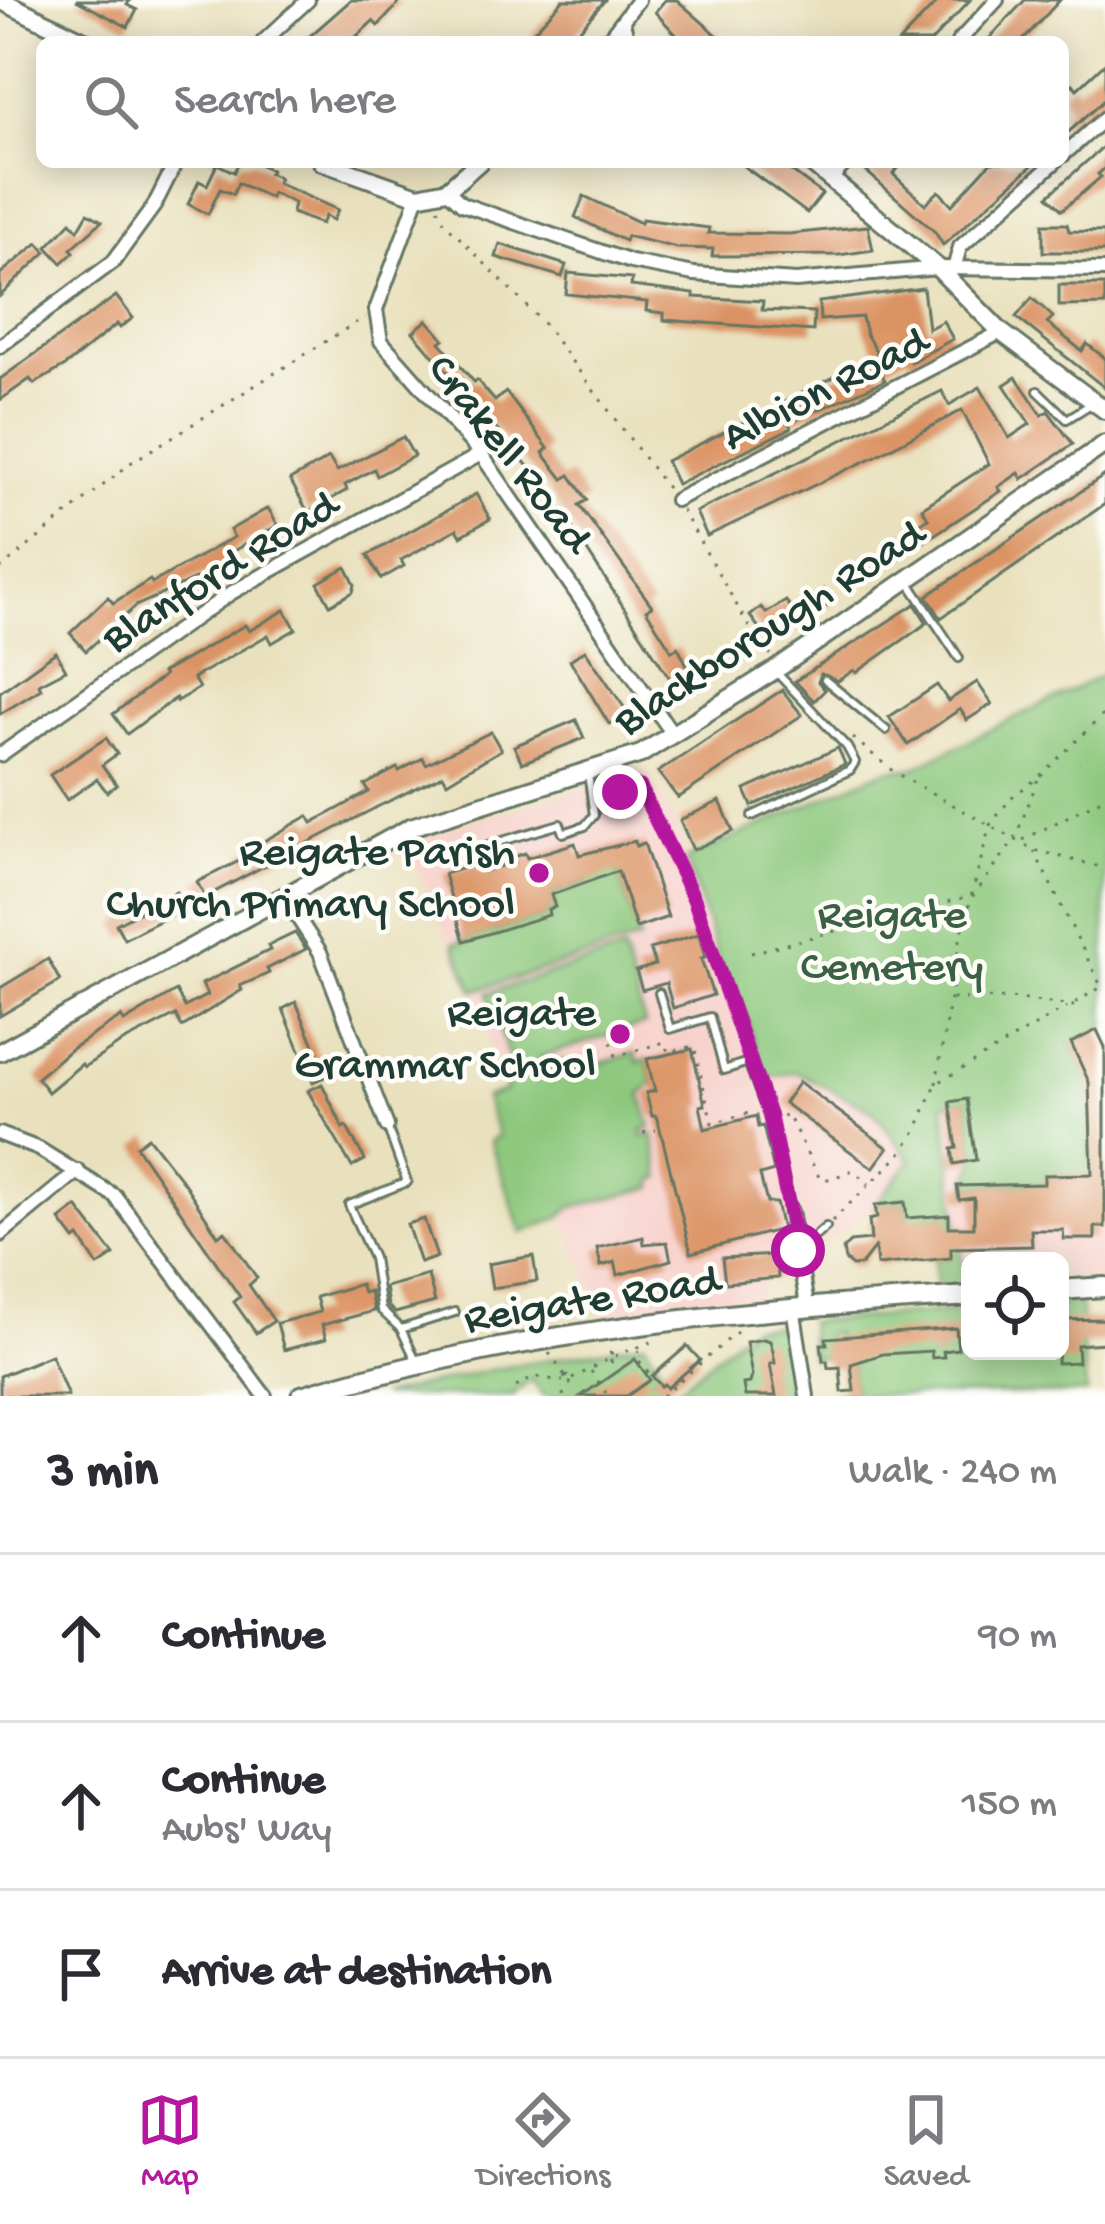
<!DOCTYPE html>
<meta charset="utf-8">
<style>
:root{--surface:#fff;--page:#f7f7f7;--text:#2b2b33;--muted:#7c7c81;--line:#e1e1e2;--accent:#b5179e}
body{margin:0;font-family:"Gochi Hand",sans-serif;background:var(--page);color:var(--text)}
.controls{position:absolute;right:36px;bottom:36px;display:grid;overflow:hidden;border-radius:18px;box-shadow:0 6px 30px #0003}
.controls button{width:108px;height:108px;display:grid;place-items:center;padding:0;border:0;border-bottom:3px solid var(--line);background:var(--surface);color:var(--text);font:60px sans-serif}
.stop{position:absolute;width:36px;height:36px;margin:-27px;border:9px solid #b5179e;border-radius:50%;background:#fff}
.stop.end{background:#b5179e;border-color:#fff;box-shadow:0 3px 12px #0008}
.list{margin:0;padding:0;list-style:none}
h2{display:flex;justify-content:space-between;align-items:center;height:156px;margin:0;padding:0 48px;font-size:51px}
h2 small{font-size:39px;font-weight:400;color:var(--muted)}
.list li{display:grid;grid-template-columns:78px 1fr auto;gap:36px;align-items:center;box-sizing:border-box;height:168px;padding:0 48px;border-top:3px solid var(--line)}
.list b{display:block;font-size:45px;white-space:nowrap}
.list p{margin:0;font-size:39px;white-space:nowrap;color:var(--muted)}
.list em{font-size:39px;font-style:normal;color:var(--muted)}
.icon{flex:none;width:66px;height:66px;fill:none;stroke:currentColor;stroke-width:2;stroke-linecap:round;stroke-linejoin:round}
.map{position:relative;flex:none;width:1105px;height:1396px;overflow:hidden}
.search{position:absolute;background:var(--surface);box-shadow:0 6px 30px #0003;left:36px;right:36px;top:36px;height:132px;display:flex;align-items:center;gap:30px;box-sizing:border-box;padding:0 42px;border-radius:18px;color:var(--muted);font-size:45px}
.sheet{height:660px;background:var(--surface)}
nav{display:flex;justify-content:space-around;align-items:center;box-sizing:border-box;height:168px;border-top:3px solid var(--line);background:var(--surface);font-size:33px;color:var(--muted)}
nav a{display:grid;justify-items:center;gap:6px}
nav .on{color:var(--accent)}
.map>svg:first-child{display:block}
.built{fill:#f7d0ca}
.green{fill:#8dc87d;stroke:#568258;stroke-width:3}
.building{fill:#db9364}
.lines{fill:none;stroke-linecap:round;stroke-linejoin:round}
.lane-casing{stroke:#667664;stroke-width:12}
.street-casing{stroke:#667664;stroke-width:18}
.secondary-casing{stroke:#667664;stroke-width:22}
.primary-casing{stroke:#667664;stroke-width:24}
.path{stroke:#667664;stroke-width:3;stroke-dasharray:3 9;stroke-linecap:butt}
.lane{stroke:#fff;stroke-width:6}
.street{stroke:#fff;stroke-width:12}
.secondary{stroke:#fff;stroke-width:16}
.primary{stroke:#fff;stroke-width:18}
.route{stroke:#b5179e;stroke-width:15}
.poi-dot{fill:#b5179e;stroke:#fdfcf7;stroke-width:4.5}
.labels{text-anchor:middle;stroke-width:9;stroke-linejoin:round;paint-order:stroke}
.street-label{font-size:45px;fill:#1f3d34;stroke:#fdfcf7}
.poi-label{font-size:45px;fill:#1f3d34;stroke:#fdfcf7;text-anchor:end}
.park-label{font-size:45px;fill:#3a6046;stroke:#fdfcf7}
</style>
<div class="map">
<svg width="1105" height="1396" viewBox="0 0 1105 1396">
<rect width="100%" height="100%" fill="#fdfcf7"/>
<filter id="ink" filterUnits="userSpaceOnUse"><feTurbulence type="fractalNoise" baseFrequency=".00833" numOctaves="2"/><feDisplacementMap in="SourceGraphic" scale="24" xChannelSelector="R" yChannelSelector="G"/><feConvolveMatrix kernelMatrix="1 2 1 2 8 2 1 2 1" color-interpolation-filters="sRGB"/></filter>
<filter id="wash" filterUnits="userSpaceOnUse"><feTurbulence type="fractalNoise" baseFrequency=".004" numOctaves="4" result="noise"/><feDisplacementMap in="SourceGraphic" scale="48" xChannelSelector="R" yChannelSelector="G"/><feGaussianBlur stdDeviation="2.7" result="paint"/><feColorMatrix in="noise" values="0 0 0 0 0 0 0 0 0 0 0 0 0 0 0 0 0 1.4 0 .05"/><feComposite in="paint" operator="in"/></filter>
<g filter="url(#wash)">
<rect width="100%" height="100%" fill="#e9e1be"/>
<g class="built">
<polygon points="647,770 673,818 732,999 740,998 766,1076 796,1072 873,1110 911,1160 875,1205 830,1241 757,1253 762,1298 608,1321 562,1217 522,1233 490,1141 498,1136 485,1098 507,1089 472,993 407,845 449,828"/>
<polygon points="1105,1023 1105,1278 1060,1281 1060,1261 970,1261 970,1287 965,1287 942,1092"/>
</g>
<g class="green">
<polygon points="1105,674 1105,1026 1071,1044 1089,1082 1091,1162 1105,1174 1045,1175 1044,1184 967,1185 976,1160 967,1100 944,1103 965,1287 937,1289 934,1260 951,1258 948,1215 924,1217 909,1233 905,1202 875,1205 911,1160 873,1111 797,1072 766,1077 740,998 732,1000 686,859 886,770 913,768"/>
<polygon points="583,868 618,871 639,940 474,991 454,944 549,915 548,909 555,906 551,895 587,883"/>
<polygon points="623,951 645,1024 540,1057 544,1066 563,1060 568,1073 635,1053 638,1062 647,1059 653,1084 641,1094 651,1127 642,1130 644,1136 653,1134 661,1178 654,1180 654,1187 570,1208 561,1217 522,1233 490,1141 498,1136 485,1098 507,1090 500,1069 511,1065 488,993"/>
<polygon points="1080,1301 1086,1393 819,1396 854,1390 850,1359 833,1332 826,1334 823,1357 812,1358 808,1322 970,1310 970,1351 1060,1351 1060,1303"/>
<polygon points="751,1326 783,1326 795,1396 669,1396"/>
<polygon points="645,1342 661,1369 653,1376 667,1388 657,1396 627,1396 595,1387 581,1396 544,1396 532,1380 514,1393 515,1396 380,1396 490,1370"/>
</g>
<g id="blocks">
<g class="building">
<polygon points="76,0 130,0 127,5 137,10 128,27"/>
<polygon points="351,0 402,0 378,26 373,21 357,36 362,42 303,42"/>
<polygon points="563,0 605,0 569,42 539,42 531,34"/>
<polygon points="665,0 677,0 725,42 683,42 655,12"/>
<polygon points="939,0 970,0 931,42 899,42"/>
<polygon points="1025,0 1060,0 1021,42 986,42"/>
<polygon points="1105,63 1105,99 1063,137 1063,111 1068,107 1063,93 1073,84 1077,89"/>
<polygon points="1105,145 1105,168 1098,174 1101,177 1062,210 1048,196"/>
<polygon points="239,162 254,162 271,170 269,173 279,178 277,183 338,210 333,220 325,216 321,224 292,213 294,203 272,193 270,198 238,183 233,194 220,189 208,214 188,204 199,181 207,185 217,164 234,172"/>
<polygon points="738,162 779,162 822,194 807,213"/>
<polygon points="874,162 904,162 893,174 925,204 939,191 952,205 991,162 1036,162 943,245 935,232 866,171"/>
<polygon points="584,196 641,223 642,219 709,228 708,233 789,234 868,226 873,250 839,255 712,256 713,249 677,248 627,236 625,241 575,217"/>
<polygon points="88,213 102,221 71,249 74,252 62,263 47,247 71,222 78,230"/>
<polygon points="1043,224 1067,224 1069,231 1105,232 1105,252 1043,252"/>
<polygon points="38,243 46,252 0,296 0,274"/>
<polygon points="500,244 566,265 562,277 496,257"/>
<polygon points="568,273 632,279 631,286 694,294 694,297 763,301 762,310 814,312 813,331 664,320 664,313 646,311 647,302 566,294"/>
<polygon points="1059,285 1105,285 1105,305 1059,306"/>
<polygon points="923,288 928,329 943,321 953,339 911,362 908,356 880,372 885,380 881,382 789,423 791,428 677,484 666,461 852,368 855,374 880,358 866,334 862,317 820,320 819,302"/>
<polygon points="116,296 133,318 120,328 117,324 65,366 34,384 30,379 0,400 0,379"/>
<polygon points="1032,298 1053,317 1047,323 1082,351 1087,344 1105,358 1105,388 1016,317"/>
<polygon points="427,320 444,339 440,342 474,382 477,380 495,401 506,392 548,448 543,453 563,479 570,475 587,500 579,505 652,606 646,610 672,651 678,647 698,687 682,697 545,486 413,332"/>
<polygon points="1016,377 1042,415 1048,411 1073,444 1022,479 1019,473 998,487 1001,491 896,560 887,546 928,518 922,508 989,464 962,410 874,457 707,536 696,512 942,391 949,405 980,387 1009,438 1030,424 1004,385"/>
<polygon points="403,437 414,456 377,476 374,469 345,485 347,490 308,512 290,480 329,458 337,471"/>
<polygon points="1105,475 1105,504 941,618 927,596"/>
<polygon points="476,494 490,519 461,536 457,529 401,560 404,566 381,579 368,555"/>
<polygon points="268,508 278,525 228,554 232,562 136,606 86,651 70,633 108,597 113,603 150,580 152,583 234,537 230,530"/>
<polygon points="346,567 355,585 353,592 330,605 318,583"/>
<polygon points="823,589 832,603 786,629 782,622 765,636 750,616 761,607 766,613 786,601 792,610"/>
<polygon points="915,604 927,623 856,673 854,670 838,681 821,674 818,682 825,690 814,701 795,681"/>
<polygon points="285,610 296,629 272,643 268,635 193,678 199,688 177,701 176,698 127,734 113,714 164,676 162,673 245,625 249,631"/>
<polygon points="585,650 628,713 609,724 570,660"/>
<polygon points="56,652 66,670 39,684 41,689 0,714 0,692"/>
<polygon points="977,682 992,704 967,720 960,709 908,745 889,717 937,685 948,701"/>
<polygon points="782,690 802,715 678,798 658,772"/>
<polygon points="576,720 584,738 522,763 514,746"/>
<polygon points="491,732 501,750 460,774 447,782 443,775 377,807 205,897 197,882 243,859 241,854 308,816 312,823 369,792 365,785 397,768 399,771 423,758 426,764"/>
<polygon points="106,738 117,754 102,765 117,785 107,792 97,779 67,800 50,775"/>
<polygon points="838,748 845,764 752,806 745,790"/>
<polygon points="720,801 733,831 693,850 680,820"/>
<polygon points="635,841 636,846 644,843 668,917 636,928 618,871 551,895 555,907 548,909 549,915 464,941 444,874 479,863 482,872 514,862 513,857 525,853 527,858 575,843 579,855"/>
<polygon points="176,892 185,908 124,939 116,924"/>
<polygon points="295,933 306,949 267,969 269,973 240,986 242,990 182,1027 176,1015 119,1044 84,1067 82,1064 48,1092 37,1078 71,1049 121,1017 124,1022 176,991 185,1007 207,995 202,984 270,950 268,946"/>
<polygon points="699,934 705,958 701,959 713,995 673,1008 666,983 642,990 636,971 655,965 650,949"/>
<polygon points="48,959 60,981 0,1016 0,988"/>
<polygon points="296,1002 327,1076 313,1082 283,1009"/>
<polygon points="1097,1030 1105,1047 1105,1227 1095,1227 1095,1239 1064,1239 1063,1230 1031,1230 1032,1246 951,1248 951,1258 877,1265 875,1247 861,1265 852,1266 845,1260 843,1249 850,1242 871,1240 869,1220 877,1218 875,1205 905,1202 907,1218 949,1215 949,1227 974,1227 974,1198 959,1200 957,1186 1044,1184 1044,1175 1092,1174 1089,1082 1071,1043"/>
<polygon points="692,1049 705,1105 700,1106 705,1129 756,1116 758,1127 763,1126 774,1171 760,1175 767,1203 776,1203 782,1229 691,1253 659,1125 656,1116 652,1116 646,1093 655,1091 647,1059"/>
<polygon points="799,1082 888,1148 873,1168 784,1103"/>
<polygon points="322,1084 343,1128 346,1126 365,1160 352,1167 308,1091"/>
<polygon points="967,1099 976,1160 954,1164 952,1149 957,1148 950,1102"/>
<polygon points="148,1137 184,1183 218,1236 225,1231 257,1278 249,1285 274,1321 256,1333 234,1302 240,1297 136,1146"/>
<polygon points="77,1207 114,1255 98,1266 79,1237 75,1240 60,1220"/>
<polygon points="424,1219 437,1257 420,1263 407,1224"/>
<polygon points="643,1237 644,1244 667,1242 671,1260 618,1275 615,1262 601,1266 597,1248"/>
<polygon points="777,1255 778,1278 725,1283 722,1258"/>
<polygon points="533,1256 537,1281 492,1288 488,1264"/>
<polygon points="428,1275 435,1302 395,1313 388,1306 385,1287"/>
<polygon points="360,1284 363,1293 370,1291 374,1311 322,1325 326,1339 284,1350 277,1323 320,1312 316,1297"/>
<polygon points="1105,1319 1105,1343 1077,1345 1078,1362 1057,1363 1060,1320"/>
<polygon points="956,1328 958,1349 943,1351 944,1357 932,1358 931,1351 883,1354 851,1364 854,1391 842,1392 840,1367 828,1368 827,1361 823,1361 821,1344 827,1344 826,1338"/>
<polygon points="764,1339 770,1341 773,1351 775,1363 770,1364 776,1396 745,1396 743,1384 750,1383 752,1376 746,1342"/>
<polygon points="687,1346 700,1360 667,1388 664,1384 661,1386 652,1376"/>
<polygon points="51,1355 68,1396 0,1396 0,1376"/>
<polygon points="635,1359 650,1380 627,1396 581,1396"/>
</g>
</g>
</g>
<g filter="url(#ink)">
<use href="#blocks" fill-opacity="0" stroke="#667664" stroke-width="3"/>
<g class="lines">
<defs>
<g id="lane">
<polyline points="1038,391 1067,419 1091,404"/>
<polyline points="908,581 959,658"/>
<polyline points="825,680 886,730"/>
<polyline points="752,816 850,770 855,762 847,747 777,673"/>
<polyline points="458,854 560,824 563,833 585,826 594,815 588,773"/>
<polyline points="659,993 670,1029 710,1017 724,1070 748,1062 769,1117 791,1211"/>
<polyline points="387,1126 407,1182 349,1205 373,1258 381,1310 401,1329"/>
<polyline points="801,1248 826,1227"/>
<polyline points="416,1360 401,1329 455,1312"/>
</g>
<g id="street">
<polyline points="623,22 628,42"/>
<polyline points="263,42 308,0"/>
<polyline points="606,42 638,0"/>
<polyline points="958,42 997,0"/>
<polyline points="1063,155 1105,118"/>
<polyline points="832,177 847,162"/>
<polyline points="447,190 462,204 631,262 694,274 796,281 938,268 1105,270"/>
<polyline points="418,196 376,310 381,341 481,454 672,733"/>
<polyline points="954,269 960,247 1055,162"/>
<polyline points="0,346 113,262 154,206 176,162"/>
<polyline points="676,500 1001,332"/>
<polyline points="0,755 231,593 481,454"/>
<polyline points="283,895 320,952 387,1126"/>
<polyline points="0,1134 39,1149 115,1196 265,1396"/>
<polyline points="791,1211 807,1305"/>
<polyline points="0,1235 78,1171"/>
<polyline points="793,1307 807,1396"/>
</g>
<g id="secondary">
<polyline points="0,0 86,42"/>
<polyline points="322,162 418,196 447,190 479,162"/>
<polyline points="810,162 938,268 1001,332 1105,410"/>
<polyline points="0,1052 411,827 641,754 783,665 1105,444"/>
</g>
<g id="primary">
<polyline points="1060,1290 1105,1287"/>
<path d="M301,1396C525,1329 738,1310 970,1296"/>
</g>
</defs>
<use href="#lane" class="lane-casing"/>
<use href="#street" class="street-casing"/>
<use href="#secondary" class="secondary-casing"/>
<use href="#primary" class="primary-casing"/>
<g class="path">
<polyline points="438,208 445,223 543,323 667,488"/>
<polyline points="682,510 755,637 771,655"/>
<polyline points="0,569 132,462 365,317"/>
<polyline points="853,738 894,772 1034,850 1105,868"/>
<polyline points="613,777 619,792 640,787 694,899 744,1049"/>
<polyline points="1023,840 1105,797"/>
<polyline points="1034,851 1102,988"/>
<polyline points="751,953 974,895 1015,839 1038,779"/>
<polyline points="952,999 1011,998 1074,1006"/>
<polyline points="611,1042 616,1056 665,1042 668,1052 694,1046 712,1123 753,1112"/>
<polyline points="936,1084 960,940 990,825 1012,797 1039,777 1105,713"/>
<polyline points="782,1116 788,1115 820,1179 831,1179 852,1170 869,1184"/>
<polyline points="643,1133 656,1130"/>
<polyline points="832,1221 899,1156 916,1131 936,1084 1105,985"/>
<polyline points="639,1350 637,1358 650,1375"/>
<polyline points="549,1353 565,1376"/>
<polygon points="610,1353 615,1357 612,1362 607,1358"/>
<polyline points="615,1356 654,1341"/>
<polyline points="591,1371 606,1393"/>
<polygon points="565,1376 572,1377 570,1384 564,1382"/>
<polyline points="572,1379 607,1360"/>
<polyline points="516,1387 535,1377 563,1381"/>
<polyline points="563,1396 565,1386"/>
<polyline points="662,1396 737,1332"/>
</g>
<use href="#lane" class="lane"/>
<use href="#street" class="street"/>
<use href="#secondary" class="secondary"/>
<use href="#primary" class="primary"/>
</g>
</g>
<g class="lines" filter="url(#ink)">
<polyline class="route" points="620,792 640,787 694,899 770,1117 798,1250"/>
</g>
<g class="poi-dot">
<circle cx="539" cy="873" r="12"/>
<circle cx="620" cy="1034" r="12"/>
</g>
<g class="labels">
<g class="street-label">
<text transform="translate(823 385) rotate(-27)" y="16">Albion Road</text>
<text transform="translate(513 451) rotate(52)" y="16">Crakell Road</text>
<text transform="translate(218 568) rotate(-32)" y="16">Blanford Road</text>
<text transform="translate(767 624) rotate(-33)" y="16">Blackborough Road</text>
<text transform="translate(591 1295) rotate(-9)" y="16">Reigate Road</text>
</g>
<g class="poi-label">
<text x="515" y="863">Reigate Parish<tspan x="515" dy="52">Church Primary School</tspan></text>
<text x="596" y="1024">Reigate<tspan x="596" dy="52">Grammar School</tspan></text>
</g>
<g class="park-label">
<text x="892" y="926">Reigate<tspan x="892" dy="52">Cemetery</tspan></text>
</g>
</g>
</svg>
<div class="controls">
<button><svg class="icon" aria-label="locate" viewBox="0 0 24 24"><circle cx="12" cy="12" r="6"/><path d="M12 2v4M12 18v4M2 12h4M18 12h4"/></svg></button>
</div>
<div class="stop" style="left:798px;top:1250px"></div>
<div class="stop end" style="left:620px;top:792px"></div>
<div class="search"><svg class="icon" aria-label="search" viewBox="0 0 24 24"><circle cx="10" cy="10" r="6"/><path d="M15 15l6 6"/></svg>Search here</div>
</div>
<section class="sheet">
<h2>3 min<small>Walk · 240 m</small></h2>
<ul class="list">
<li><svg class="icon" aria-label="ahead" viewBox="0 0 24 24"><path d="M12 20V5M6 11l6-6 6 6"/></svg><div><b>Continue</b></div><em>90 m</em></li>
<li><svg class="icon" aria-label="ahead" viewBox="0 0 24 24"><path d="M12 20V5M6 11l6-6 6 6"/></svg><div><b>Continue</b><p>Aubs' Way</p></div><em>150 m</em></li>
<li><svg class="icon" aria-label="arrive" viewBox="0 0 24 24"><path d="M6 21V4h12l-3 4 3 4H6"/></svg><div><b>Arrive at destination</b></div></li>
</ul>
</section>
<nav>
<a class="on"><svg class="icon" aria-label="map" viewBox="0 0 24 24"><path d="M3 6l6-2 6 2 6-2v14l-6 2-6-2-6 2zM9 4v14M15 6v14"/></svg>Map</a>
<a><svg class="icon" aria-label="directions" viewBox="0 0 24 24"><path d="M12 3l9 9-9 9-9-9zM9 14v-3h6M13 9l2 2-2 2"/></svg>Directions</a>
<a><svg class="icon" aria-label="saved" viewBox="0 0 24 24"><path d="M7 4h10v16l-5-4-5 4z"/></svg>Saved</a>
</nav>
